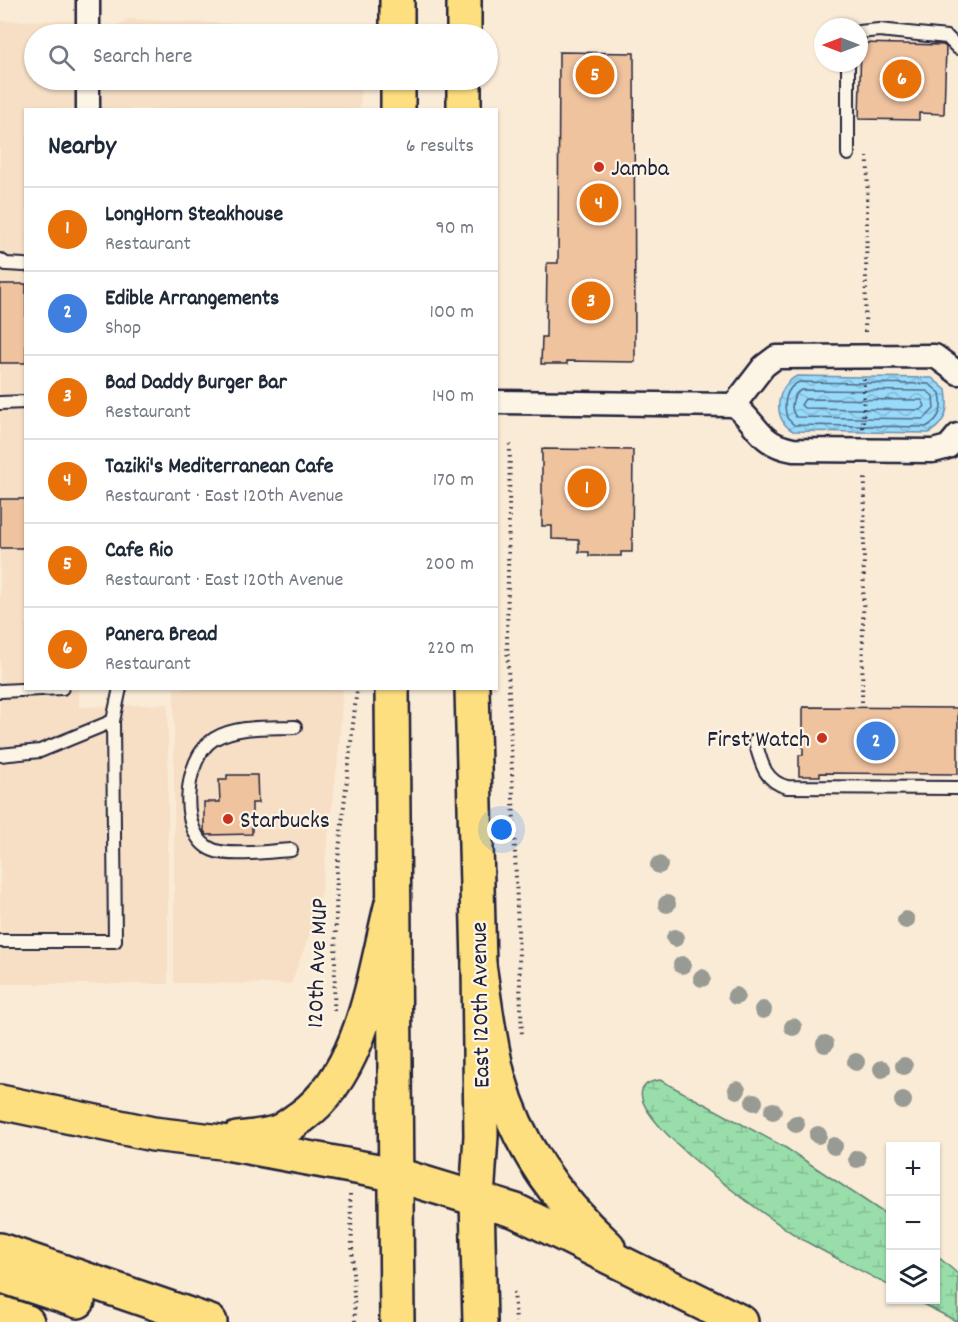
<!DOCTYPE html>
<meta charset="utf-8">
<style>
:root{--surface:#fff;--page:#f2f2f3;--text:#1f2937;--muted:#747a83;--line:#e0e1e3;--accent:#0b8043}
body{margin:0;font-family:Dekko,sans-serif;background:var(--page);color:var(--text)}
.controls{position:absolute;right:18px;bottom:18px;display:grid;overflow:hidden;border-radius:0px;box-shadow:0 2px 4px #0004}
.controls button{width:54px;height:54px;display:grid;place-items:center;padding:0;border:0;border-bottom:2px solid var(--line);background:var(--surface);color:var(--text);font:30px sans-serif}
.compass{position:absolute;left:814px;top:18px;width:54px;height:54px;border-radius:50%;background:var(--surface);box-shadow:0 2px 4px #0004;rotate:270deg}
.you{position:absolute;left:502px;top:830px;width:21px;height:21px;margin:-15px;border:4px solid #fff;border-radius:50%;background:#1a73e8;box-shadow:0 0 0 9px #1a73e833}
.badge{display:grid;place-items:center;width:39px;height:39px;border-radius:50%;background:var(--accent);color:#fff;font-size:20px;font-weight:700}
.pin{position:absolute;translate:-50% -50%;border:3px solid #fff;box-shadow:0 2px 6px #0006}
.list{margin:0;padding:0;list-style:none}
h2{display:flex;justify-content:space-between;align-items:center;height:78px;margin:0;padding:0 24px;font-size:26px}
h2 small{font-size:20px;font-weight:400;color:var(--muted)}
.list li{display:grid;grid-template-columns:39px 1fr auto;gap:18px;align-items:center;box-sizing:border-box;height:84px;padding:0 24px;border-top:2px solid var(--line)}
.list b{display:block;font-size:22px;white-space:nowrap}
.list p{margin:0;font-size:20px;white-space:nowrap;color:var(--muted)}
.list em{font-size:20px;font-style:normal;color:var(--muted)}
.icon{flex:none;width:33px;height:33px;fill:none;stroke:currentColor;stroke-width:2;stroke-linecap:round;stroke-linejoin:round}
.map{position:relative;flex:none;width:958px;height:1322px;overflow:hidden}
.search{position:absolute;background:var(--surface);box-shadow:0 2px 4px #0004;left:24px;top:24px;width:474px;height:66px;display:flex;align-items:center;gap:15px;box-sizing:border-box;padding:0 21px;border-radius:33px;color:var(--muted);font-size:22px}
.panel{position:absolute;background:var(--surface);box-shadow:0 2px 4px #0004;left:24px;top:108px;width:474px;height:582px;border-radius:0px}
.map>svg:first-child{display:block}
.built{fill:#f7dfc6}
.wetland{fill:url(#wetland-marsh);stroke:#5e8072;stroke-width:1.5}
.water{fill:url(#water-waves);stroke:#6990ae;stroke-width:1.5}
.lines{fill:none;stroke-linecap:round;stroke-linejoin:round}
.shore{stroke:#516c87;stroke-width:1.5}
.building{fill:#f0c39f;stroke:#22223b;stroke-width:1.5}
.lane-casing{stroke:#22223b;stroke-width:16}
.street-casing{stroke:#22223b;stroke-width:27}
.primary-casing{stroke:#22223b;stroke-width:38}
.highway-casing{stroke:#22223b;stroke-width:38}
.path{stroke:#22223b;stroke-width:4;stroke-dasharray:1.5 4.5;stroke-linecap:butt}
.lane{stroke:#fcf5e5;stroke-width:12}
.street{stroke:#fcf5e5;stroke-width:22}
.primary{stroke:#fedf80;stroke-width:33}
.highway{stroke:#fedf80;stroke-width:33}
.tree{fill:#979b93}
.poi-dot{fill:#c8321e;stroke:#fcf5e5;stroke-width:2}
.labels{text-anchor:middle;stroke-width:4.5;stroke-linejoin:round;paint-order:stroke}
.poi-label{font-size:24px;fill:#22223b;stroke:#fcf5e5;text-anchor:start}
.street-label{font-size:24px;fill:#22223b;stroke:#fcf5e5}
</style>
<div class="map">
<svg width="958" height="1322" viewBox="0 0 958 1322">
<defs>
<pattern id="wetland-marsh" width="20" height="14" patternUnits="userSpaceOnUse" patternTransform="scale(1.5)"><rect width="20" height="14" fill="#99deaa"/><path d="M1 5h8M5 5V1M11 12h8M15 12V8" fill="none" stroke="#84be93"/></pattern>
<pattern id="water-waves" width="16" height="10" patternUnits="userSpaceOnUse" patternTransform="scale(1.5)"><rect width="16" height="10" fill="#98dafa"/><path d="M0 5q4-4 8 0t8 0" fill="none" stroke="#83bbd7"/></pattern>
</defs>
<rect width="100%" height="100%" fill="#faebd7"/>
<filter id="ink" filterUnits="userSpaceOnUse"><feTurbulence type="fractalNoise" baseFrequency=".0167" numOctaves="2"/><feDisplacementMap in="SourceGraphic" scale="12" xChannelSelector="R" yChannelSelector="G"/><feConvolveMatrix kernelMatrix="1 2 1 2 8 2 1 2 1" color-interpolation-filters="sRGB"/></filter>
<g filter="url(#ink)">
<g class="built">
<polygon points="128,19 323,28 328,34 104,34"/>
<polygon points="82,20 82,34 34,34 34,80 82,80 82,109 26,110 26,688 79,689 79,707 168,704 168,984 0,984 0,21"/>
<polygon points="103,80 361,80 360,109 102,109"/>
<polygon points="174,689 343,689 338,760 319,909 291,984 174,983"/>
</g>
<g class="wetland">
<path d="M660,1080L786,1148L890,1217V1286C862,1271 833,1257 805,1241C787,1231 579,1090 660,1080Z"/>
<polygon points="936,1255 958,1274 958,1322 915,1300 936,1300"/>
</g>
<path class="water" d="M797,376L932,378L946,390C949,409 947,422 929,433L793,431C771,419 776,386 797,376Z"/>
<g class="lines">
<g class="shore">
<path d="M799,382L929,384L940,393C943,408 941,419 926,427L794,425L787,418C783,404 785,388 799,382Z"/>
<path d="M801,390L927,391L933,396L934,409L924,419L796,417C789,409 792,395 801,390Z"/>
<polygon points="805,399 922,400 925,406 921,410 804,408 801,405"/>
</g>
</g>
<g class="building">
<polygon points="861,43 943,45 946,47 944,114 919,113 919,120 859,119"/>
<polygon points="559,52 634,53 635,362 567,361 567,364 541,364 542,337 546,337 547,263 558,263"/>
<rect x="0" y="284" width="26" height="79"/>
<polygon points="542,449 633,450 632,552 621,552 621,556 589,556 589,552 579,552 579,540 552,539 552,526 542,526"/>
<rect x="0" y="499" width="26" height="49"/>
<polygon points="803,707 958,708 958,774 820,773 820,776 799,776 799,755 803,755"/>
<polygon points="227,775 257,775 258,803 252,803 252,834 207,835 204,831 204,802 220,802 219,780 227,780"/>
</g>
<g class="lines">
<defs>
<g id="lane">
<polyline points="859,32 879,30 947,37 958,48"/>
<polyline points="848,154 848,63"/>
<polyline points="0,260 6,264 24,265"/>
<polyline points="0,403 26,402"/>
<polyline points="0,691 62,688"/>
<path d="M755,741C761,762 764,781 787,787L958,788"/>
<polyline points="0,755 40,751 113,721"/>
<path d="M291,850C271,851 230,857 213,850C177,836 183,758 214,739C237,725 269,728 295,727"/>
<polyline points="0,941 115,941 113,721 120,688"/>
</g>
<g id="street">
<polyline points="88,34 88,0"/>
<polyline points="88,80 88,110"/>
<path d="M496,402L734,405C758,423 758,444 793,450L933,451L948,447L958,435"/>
<polyline points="734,405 764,366 776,357 935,356 958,373"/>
</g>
<g id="primary">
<polyline points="397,0 397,34"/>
<polyline points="464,0 464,34"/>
<polyline points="398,80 398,110"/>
<polyline points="464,80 464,110"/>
<polyline points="392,688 397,1322"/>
<polyline points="472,688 479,965 481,1136 477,1199 480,1322"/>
</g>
<g id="highway">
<path d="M479,965C485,1003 489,1042 499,1079C517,1145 558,1201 608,1247"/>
<polyline points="0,1102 153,1134 221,1142 394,1174 516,1211 741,1322"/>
<path d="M237,1139C250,1137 265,1137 278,1132C286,1129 293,1122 301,1117C364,1072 374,974 392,903"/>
<polyline points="0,1250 210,1322"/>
<polyline points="0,1275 78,1301"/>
<polyline points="0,1313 27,1322"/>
</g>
</defs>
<use href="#lane" class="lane-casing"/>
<use href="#street" class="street-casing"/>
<use href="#primary" class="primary-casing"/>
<use href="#highway" class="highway-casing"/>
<g class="path">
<polyline points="363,28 366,34"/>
<polyline points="865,332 868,157"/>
<polyline points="863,428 864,379"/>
<polyline points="510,444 507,640 522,1037"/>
<polyline points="862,702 865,475"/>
<polyline points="334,1011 337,869 357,688"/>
<polyline points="350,1194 355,1322"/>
<polyline points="514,1292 516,1322"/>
</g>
<use href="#lane" class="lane"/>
<use href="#street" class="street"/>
<use href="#primary" class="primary"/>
<use href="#highway" class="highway"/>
</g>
<g class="tree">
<circle cx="659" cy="865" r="9"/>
<circle cx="667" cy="904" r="9"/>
<circle cx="906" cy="920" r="9"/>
<circle cx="675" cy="938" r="9"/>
<circle cx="682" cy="965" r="9"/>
<circle cx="702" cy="978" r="9"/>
<circle cx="736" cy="996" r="9"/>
<circle cx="763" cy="1010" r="9"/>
<circle cx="793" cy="1027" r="9"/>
<circle cx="825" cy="1044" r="9"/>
<circle cx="856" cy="1062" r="9"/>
<circle cx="904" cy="1066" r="9"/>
<circle cx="882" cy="1069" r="9"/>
<circle cx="737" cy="1090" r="9"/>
<circle cx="903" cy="1101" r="9"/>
<circle cx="754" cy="1102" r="9"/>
<circle cx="773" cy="1111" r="9"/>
<circle cx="796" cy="1124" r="9"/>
<circle cx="818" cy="1135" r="9"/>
<circle cx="834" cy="1146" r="9"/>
<circle cx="857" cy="1159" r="9"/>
</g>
</g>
<g class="poi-dot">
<circle cx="599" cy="167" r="6"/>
<circle cx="822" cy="738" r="6"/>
<circle cx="228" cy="819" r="6"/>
</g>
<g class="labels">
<g class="poi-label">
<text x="611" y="175">Jamba</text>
<text x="810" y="746" text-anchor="end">First Watch</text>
<text x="240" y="827">Starbucks</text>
</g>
<g class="street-label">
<text transform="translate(316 963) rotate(-88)" y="8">120th Ave MUP</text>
<text transform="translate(479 1005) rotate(-91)" y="8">East 120th Avenue</text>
</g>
</g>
</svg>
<div class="controls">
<button>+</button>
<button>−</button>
<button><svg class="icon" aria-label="layers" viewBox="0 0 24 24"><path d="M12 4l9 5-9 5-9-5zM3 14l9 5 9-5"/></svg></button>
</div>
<svg class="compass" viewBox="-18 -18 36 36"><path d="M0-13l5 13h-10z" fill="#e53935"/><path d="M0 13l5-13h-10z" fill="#747a83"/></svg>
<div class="you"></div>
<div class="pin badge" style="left:587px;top:488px;background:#e8710a">1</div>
<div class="pin badge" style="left:876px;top:741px;background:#3f7fe0">2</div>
<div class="pin badge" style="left:591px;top:301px;background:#e8710a">3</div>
<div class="pin badge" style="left:599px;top:203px;background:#e8710a">4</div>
<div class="pin badge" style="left:595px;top:75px;background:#e8710a">5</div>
<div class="pin badge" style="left:902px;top:79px;background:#e8710a">6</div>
<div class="search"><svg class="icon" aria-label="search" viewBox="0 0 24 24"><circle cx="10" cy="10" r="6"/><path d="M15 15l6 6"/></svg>Search here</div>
<section class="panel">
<h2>Nearby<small>6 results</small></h2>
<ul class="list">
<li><span class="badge" style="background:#e8710a">1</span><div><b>LongHorn Steakhouse</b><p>Restaurant</p></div><em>90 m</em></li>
<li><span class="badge" style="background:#3f7fe0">2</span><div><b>Edible Arrangements</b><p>Shop</p></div><em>100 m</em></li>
<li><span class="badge" style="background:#e8710a">3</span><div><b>Bad Daddy Burger Bar</b><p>Restaurant</p></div><em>140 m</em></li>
<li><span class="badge" style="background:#e8710a">4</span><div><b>Taziki's Mediterranean Cafe</b><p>Restaurant · East 120th Avenue</p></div><em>170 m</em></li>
<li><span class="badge" style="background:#e8710a">5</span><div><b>Cafe Rio</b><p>Restaurant · East 120th Avenue</p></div><em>200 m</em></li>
<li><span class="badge" style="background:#e8710a">6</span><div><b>Panera Bread</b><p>Restaurant</p></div><em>220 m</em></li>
</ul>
</section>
</div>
